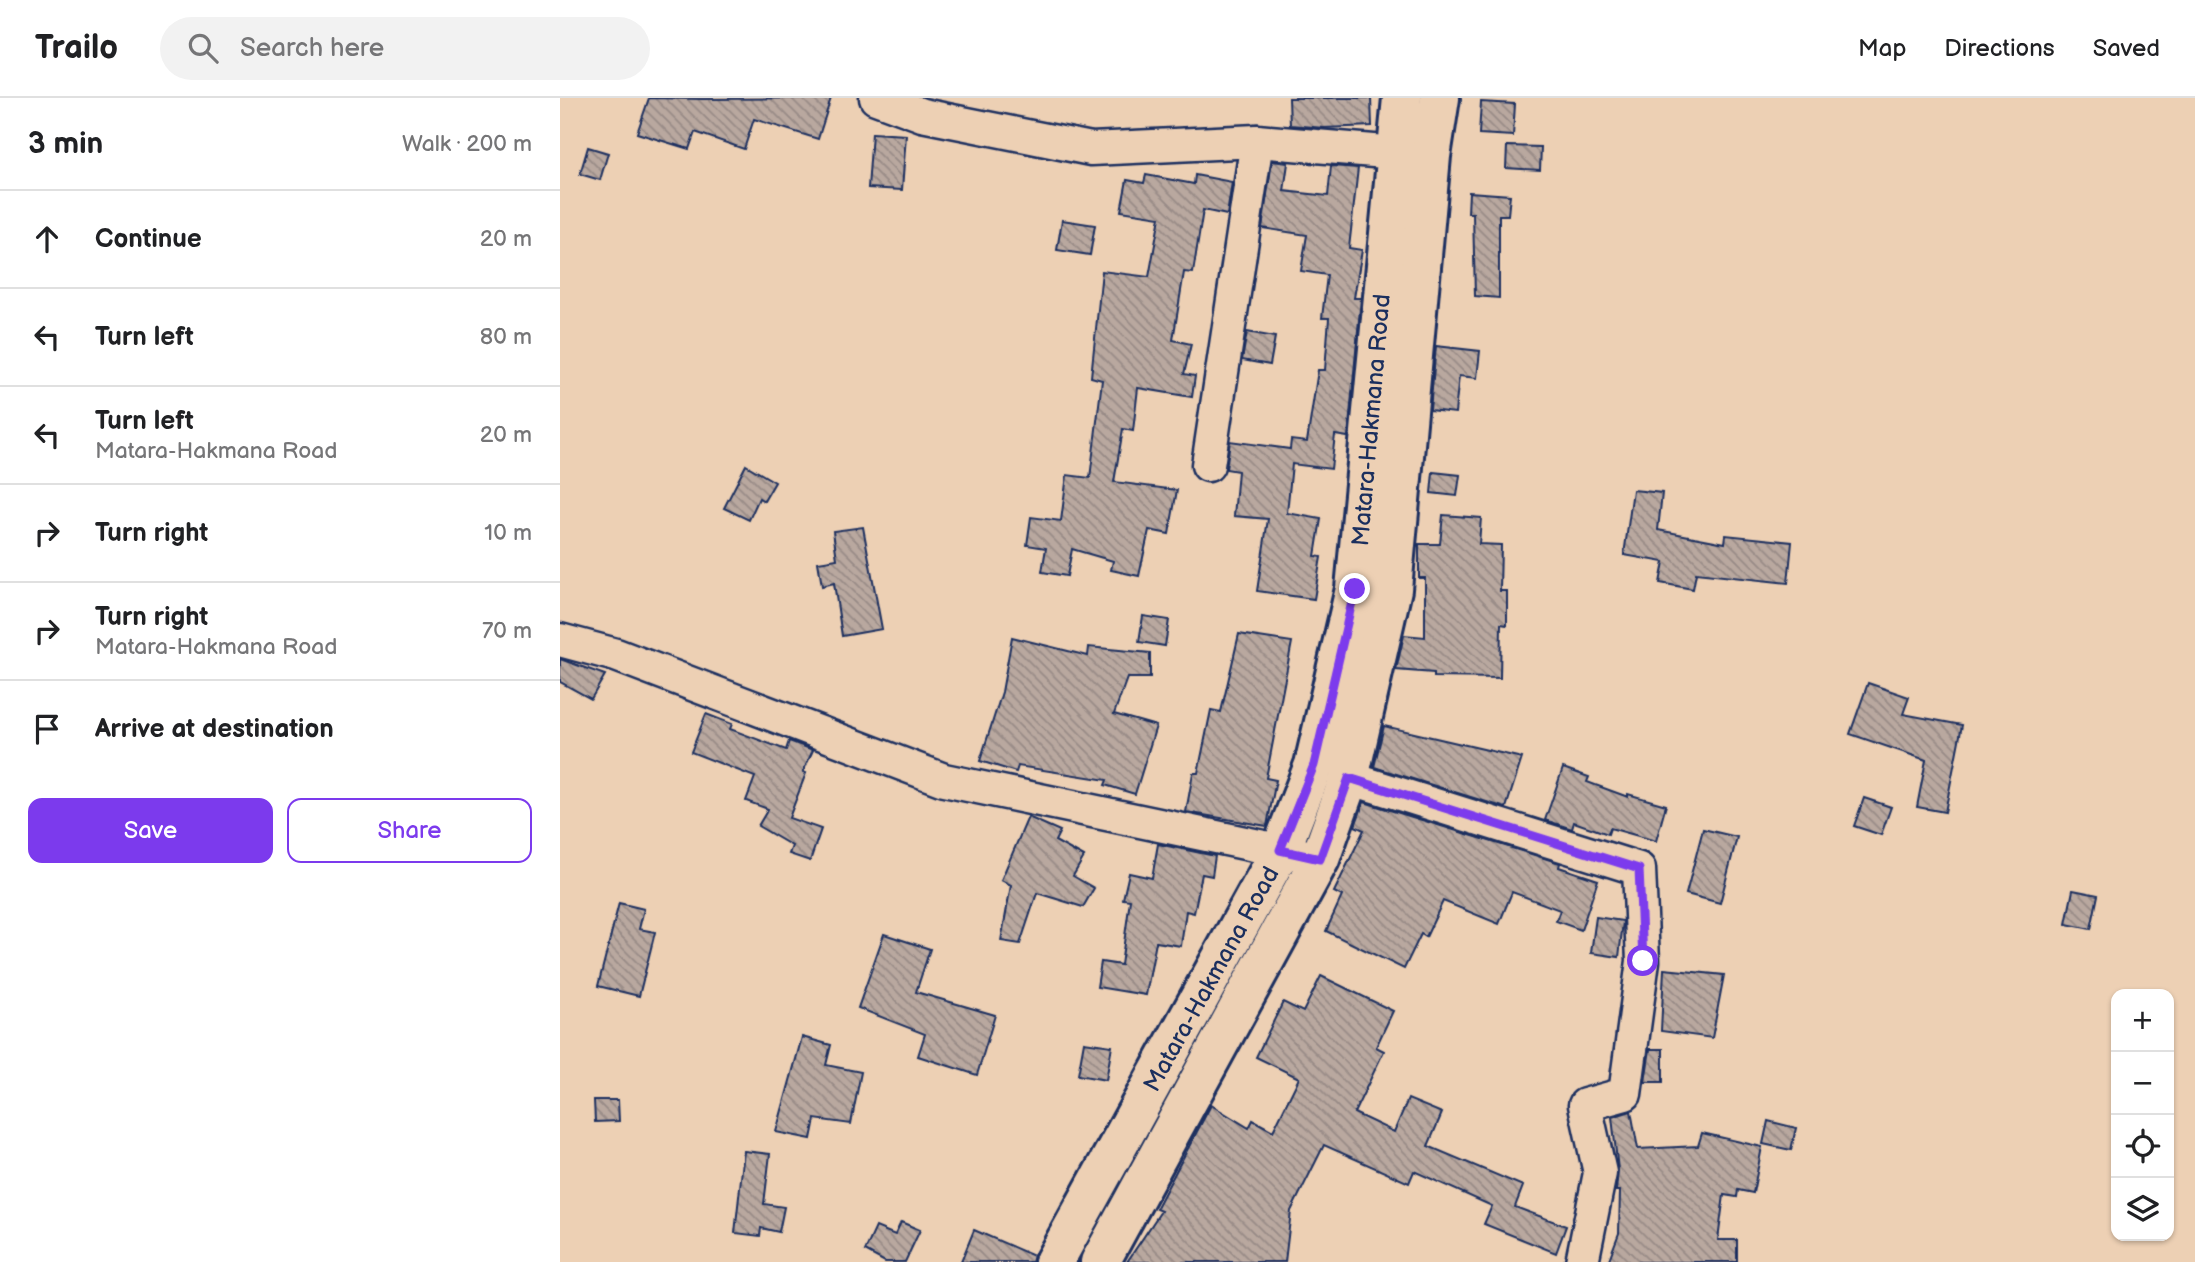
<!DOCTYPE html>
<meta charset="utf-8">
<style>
:root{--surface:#fff;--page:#f2f2f2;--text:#202124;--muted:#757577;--line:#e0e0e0;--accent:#7c3aed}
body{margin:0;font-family:"Balsamiq Sans",sans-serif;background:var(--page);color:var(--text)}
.controls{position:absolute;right:21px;bottom:21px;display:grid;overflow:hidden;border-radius:14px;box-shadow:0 2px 5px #0004}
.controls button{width:63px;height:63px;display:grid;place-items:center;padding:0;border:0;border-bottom:2px solid var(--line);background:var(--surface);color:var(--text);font:35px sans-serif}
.stop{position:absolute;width:21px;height:21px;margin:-16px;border:5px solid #7c3aed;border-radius:50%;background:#fff}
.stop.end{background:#7c3aed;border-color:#fff;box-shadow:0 2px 7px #0008}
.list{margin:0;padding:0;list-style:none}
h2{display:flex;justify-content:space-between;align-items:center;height:91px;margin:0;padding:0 28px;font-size:30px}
h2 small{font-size:23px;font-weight:400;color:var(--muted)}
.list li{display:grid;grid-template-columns:46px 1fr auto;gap:21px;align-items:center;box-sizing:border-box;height:98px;padding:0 28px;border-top:2px solid var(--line)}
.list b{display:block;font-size:26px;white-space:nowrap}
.list p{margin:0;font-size:23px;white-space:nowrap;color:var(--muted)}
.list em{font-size:23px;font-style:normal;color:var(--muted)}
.actions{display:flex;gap:14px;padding:21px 28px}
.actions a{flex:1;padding:16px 0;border:2px solid var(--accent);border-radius:14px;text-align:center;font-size:24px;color:var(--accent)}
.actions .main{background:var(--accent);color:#fff}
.icon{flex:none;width:38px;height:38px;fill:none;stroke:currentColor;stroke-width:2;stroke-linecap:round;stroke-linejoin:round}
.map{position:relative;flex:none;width:1635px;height:1164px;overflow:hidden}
header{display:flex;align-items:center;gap:42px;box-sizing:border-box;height:98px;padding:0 35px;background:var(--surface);border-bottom:2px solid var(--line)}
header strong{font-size:33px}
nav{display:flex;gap:38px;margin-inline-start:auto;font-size:24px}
.search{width:490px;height:63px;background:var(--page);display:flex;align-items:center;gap:18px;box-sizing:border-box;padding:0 24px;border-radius:38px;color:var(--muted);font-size:26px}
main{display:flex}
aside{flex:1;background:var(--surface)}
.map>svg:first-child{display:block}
.building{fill:url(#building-back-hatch);stroke:#1b2f5e;stroke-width:2}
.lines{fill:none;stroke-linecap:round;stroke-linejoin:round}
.minor-casing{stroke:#1b2f5e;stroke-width:37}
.primary-casing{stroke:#1b2f5e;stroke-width:44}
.minor{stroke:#edd0b4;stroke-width:32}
.primary{stroke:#edd0b4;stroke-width:38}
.route{stroke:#7c3aed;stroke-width:9}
.labels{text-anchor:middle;stroke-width:7;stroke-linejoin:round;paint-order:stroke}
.street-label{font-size:24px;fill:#1b2f5e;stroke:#edd0b4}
</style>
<header>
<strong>Trailo</strong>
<div class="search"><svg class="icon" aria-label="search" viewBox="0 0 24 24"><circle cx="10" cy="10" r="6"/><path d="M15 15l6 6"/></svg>Search here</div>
<nav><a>Map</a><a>Directions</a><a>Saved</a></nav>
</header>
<main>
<aside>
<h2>3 min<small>Walk · 200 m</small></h2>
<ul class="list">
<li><svg class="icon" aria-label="ahead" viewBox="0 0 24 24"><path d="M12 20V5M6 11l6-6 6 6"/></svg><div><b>Continue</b></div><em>20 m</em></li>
<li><svg class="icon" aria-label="left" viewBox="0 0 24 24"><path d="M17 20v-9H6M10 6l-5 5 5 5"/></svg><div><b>Turn left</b></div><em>80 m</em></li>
<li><svg class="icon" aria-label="left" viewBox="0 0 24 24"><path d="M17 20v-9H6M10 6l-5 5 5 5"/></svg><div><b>Turn left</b><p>Matara-Hakmana Road</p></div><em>20 m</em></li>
<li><svg class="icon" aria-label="right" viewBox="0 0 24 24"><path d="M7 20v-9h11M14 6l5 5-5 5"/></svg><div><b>Turn right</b></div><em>10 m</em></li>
<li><svg class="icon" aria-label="right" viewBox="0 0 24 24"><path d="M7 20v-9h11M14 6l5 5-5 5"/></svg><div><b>Turn right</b><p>Matara-Hakmana Road</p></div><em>70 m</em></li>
<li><svg class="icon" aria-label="arrive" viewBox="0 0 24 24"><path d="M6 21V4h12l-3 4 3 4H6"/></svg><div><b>Arrive at destination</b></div></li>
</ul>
<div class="actions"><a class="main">Save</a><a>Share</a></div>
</aside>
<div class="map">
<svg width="1635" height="1164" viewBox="0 0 1635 1164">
<defs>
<pattern id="building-back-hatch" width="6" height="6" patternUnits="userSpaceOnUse" patternTransform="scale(1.75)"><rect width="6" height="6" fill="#b9a89f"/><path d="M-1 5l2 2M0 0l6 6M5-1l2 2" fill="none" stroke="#968985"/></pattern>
</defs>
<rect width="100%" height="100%" fill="#edd0b4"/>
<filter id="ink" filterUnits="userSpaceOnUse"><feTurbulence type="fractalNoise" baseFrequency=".0143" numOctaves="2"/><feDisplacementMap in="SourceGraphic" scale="14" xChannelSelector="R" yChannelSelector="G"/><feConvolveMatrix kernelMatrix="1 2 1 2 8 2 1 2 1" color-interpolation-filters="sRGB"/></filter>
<g filter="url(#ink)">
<g class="building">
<polygon points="89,0 143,1 271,0 258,41 194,21 184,51 135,34 129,51 77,35"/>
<polygon points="729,0 811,0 812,28 764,30 730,27"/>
<polygon points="921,4 955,6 953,38 919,36"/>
<polygon points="312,35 346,37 342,92 308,90"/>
<polygon points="947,48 981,49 980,72 946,70"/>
<polygon points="28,49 48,55 40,82 20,76"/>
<polygon points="712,63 728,65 724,93 768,98 771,68 798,70 789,150 802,152 794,200 801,200 788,339 775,337 771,371 732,366 727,415 761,421 755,458 761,459 754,501 697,493 708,421 674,418 678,373 666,371 670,343 730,351 731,342 747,344 758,272 765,272 769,220 762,220 767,177 741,173 747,137 702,130"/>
<polygon points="586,77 634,86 635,77 672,84 667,117 643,112 633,175 624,174 613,242 631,246 624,276 635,278 632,299 578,290 573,333 563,331 554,384 617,392 609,436 589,432 579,478 551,472 553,463 512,451 507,478 482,474 486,450 467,447 471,419 501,423 507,377 530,380 542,282 531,279 542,173 589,179 600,119 561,113 567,82 584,85"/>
<polygon points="909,94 950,97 948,117 939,117 939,200 915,198 913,115 908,115"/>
<polygon points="502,122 535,127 530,157 497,152"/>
<polygon points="687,234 715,239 710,267 682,262"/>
<polygon points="876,248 920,253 917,280 899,278 895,315 870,312"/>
<polygon points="186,367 215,384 204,403 199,400 189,422 164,410"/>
<polygon points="873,374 900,377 897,398 871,395"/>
<polygon points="1073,392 1102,395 1098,432 1165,445 1166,437 1232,444 1228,485 1136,475 1133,491 1100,485 1104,464 1064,457"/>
<polygon points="883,417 921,420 919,446 941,447 940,493 947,493 947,527 941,526 940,580 874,579 874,575 836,572 844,537 865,539 865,480 859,480 859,446 880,446"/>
<polygon points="303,429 322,531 282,538 274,485 262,488 258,464 277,461 273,433"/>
<polygon points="583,518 609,522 605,548 579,544"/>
<polygon points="679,536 732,544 706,680 716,682 707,728 626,714 633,675 638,675 651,612 661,614"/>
<polygon points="452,539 528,558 529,549 590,555 590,580 567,580 554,616 596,628 575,696 545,687 547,682 458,668 456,674 420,663 442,594"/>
<polygon points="0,561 45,577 31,601 0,584"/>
<polygon points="1308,585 1349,599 1343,616 1402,627 1385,714 1357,709 1366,662 1290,636"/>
<polygon points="146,616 172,626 170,631 226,652 229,643 253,652 243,674 246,675 229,720 261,731 250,763 229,756 232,748 198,728 208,711 186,703 195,679 131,654"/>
<polygon points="824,628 962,660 946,710 814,669"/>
<polygon points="1003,670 1029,679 1027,684 1068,699 1068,696 1106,707 1096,743 1050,730 1048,736 1014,724 1012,731 985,722"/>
<polygon points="1304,700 1331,709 1321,737 1294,728"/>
<polygon points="804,704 1000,765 999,769 1038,782 1021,832 996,823 1000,812 952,794 939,826 883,803 866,839 861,836 844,871 766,833 782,798 774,794 804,732 795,728"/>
<polygon points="468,719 500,733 495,743 524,759 513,778 534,790 523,809 477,795 460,846 441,843 451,787 441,782"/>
<polygon points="1143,731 1177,739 1160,805 1126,796"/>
<polygon points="598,746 655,758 652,778 642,776 634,815 626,813 621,848 596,844 586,897 537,889 541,864 561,867 570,802 563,801 569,775 592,780"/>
<polygon points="1513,792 1538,797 1531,831 1506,826"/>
<polygon points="59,805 84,811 79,831 95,834 79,898 38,888"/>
<polygon points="1036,819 1063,823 1059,859 1031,855"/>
<polygon points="324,836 370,851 356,894 435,917 417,977 358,958 365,936 298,910"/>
<polygon points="1104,871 1164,877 1152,940 1101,933"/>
<polygon points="761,878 833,913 816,949 824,953 794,1015 834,1034 848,1001 882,1015 868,1048 963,1088 955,1109 1006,1128 996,1155 924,1126 932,1108 854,1073 849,1085 764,1047 731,1113 725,1164 567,1164 601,1113 596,1111 651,1007 689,1030 693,1022 713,1033 739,980 696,959 723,904 743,914"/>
<polygon points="242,939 271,947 266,967 301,974 291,1026 255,1021 251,1041 216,1034"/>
<polygon points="524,944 552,948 546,982 518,977"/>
<polygon points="1090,951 1103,951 1103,984 1085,984"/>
<polygon points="34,1002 58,1002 59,1023 35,1024"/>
<polygon points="1071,1013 1078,1051 1138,1048 1142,1035 1202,1049 1193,1095 1178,1092 1177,1099 1164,1097 1158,1142 1177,1142 1177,1164 1048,1164 1059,1135 1060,1093 1056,1093 1058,1072 1052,1019"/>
<polygon points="1208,1023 1236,1030 1231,1052 1203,1046"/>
<polygon points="184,1053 210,1056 204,1106 224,1109 219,1134 201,1130 200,1138 175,1135"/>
<polygon points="341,1124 360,1132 345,1164 325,1164 305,1153 316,1129 335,1137"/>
<polygon points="414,1132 474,1158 472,1164 401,1164"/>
</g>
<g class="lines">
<defs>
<g id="minor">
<polyline points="316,0 362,17 531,51 697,43 860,57"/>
<polyline points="648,367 697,43"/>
<polyline points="0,542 56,557 384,682 742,757"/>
<polyline points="789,680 1079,771 1083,863 1065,996 1025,1007 1040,1075 1022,1164"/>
</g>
<g id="primary">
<polyline points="494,1164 721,752 754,667 795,491 842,0"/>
<polyline points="540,1164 760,761 789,680 832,491 871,58 880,0"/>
</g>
</defs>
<use href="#minor" class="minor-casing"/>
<use href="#primary" class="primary-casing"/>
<use href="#minor" class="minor"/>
<use href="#primary" class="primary"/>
</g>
</g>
<g class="lines" filter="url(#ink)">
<polyline class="route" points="795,491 754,667 720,752 760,761 789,680 1079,771 1083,863"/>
</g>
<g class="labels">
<g class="street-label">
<text transform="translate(811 322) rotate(-85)" y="8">Matara-Hakmana Road</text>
<text transform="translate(651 881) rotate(-61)" y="8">Matara-Hakmana Road</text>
</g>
</g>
</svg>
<div class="controls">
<button>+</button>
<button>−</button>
<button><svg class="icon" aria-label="locate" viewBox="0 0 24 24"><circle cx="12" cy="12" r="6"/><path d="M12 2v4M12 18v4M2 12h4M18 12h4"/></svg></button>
<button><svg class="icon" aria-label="layers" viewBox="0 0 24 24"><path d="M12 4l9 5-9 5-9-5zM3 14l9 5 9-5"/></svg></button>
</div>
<div class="stop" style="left:1083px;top:863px"></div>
<div class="stop end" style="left:795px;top:491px"></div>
</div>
</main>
